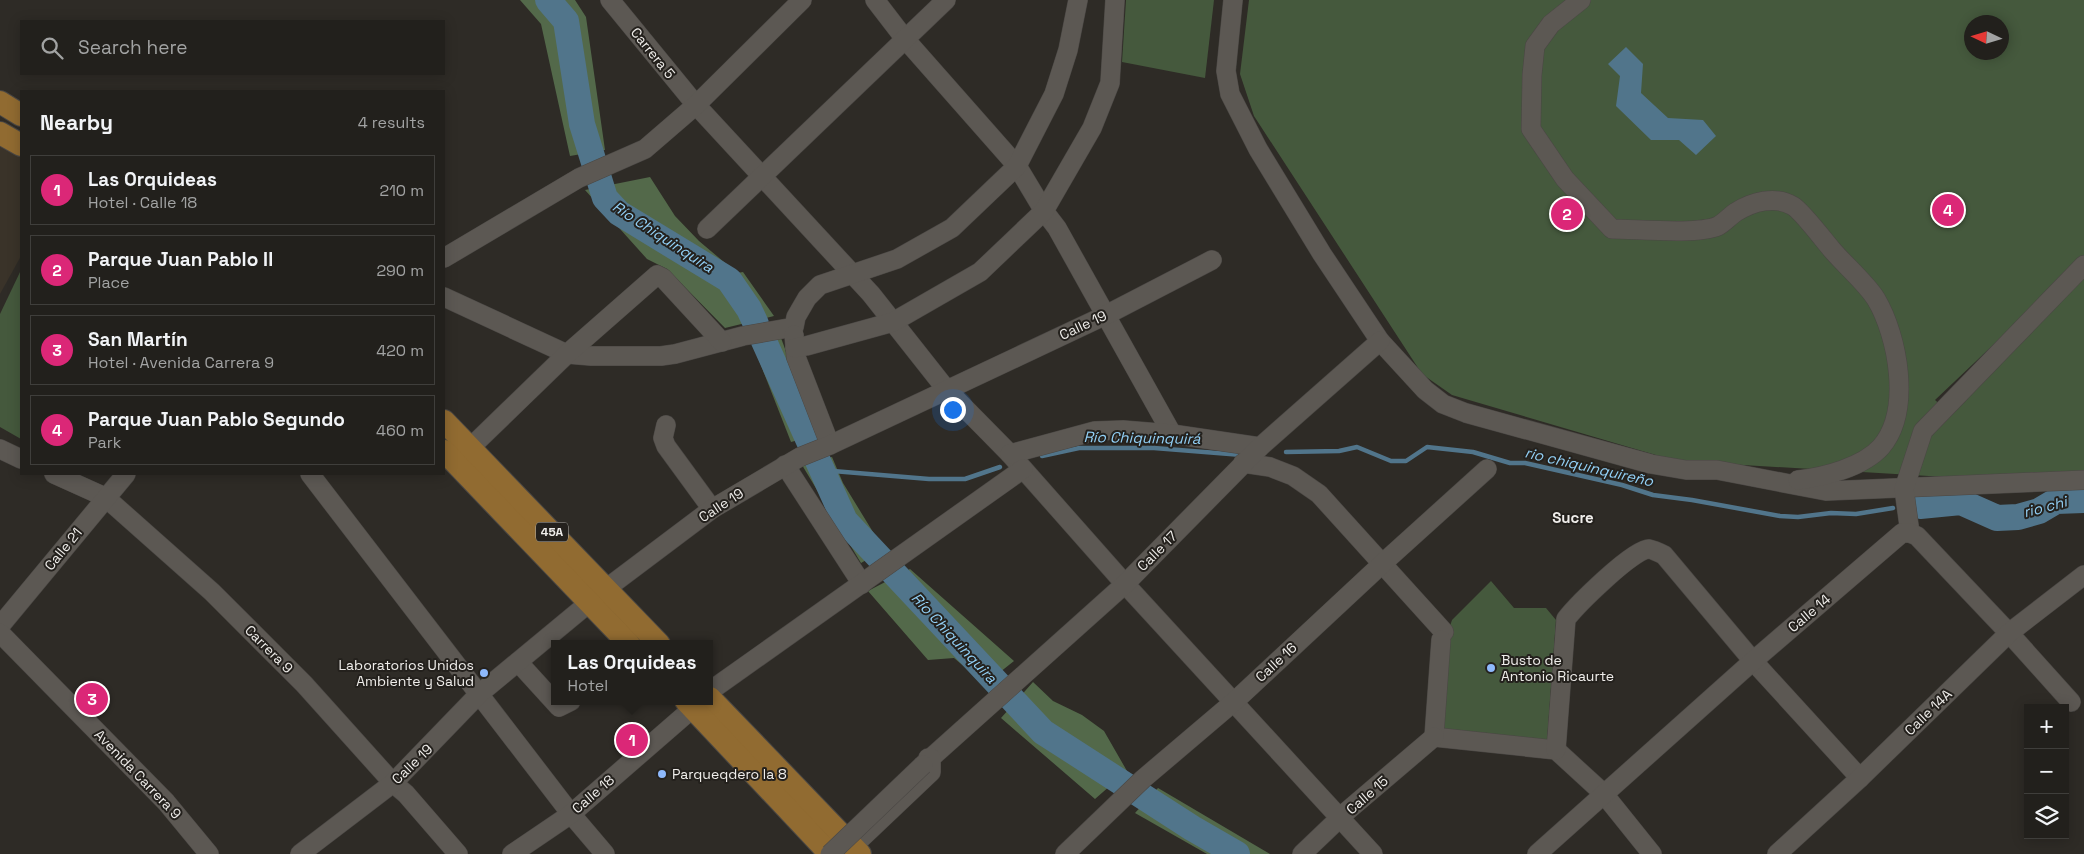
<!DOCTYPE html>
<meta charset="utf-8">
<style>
:root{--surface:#22201c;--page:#2a2825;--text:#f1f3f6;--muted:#a2a3a3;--line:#3f3e3b;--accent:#db2777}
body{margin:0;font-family:"Space Grotesk",sans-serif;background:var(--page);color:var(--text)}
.controls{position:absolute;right:15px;bottom:15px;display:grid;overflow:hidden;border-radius:0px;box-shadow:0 2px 12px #0003}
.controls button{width:45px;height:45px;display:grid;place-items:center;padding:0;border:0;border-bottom:1px solid var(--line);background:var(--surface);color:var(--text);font:25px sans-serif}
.compass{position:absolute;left:1964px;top:15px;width:45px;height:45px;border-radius:50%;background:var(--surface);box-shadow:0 2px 12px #0003;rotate:274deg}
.you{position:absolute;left:952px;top:409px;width:18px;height:18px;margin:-12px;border:4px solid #fff;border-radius:50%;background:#1a73e8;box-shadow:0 0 0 8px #1a73e833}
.badge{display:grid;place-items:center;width:32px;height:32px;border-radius:50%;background:var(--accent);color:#fff;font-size:16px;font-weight:700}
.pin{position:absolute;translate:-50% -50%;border:2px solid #fff;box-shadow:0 1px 5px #0006}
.popup{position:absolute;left:551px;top:640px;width:162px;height:65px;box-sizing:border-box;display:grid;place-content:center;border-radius:0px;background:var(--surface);filter:drop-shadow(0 1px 4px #0005);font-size:16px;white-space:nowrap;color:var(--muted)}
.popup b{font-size:19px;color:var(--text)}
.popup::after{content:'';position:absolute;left:50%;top:100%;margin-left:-10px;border:10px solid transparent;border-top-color:var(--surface)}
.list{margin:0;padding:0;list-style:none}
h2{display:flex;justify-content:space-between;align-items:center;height:65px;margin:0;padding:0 20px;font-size:21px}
h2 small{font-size:16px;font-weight:400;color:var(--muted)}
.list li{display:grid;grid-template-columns:32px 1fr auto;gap:15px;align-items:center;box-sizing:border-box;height:70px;margin:0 10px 10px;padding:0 10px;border:1px solid var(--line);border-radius:0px}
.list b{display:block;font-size:19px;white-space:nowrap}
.list p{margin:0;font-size:16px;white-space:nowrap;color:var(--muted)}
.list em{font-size:16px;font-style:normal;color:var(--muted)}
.icon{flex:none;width:28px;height:28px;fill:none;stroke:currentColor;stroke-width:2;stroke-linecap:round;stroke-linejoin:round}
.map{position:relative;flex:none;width:2084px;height:854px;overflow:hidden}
.search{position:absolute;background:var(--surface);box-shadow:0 2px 12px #0003;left:20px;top:20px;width:425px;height:55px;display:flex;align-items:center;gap:12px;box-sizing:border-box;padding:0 18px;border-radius:0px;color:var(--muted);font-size:19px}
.panel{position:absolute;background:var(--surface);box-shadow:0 2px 12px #0003;left:20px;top:90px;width:425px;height:385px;border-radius:0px}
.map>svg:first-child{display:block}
.built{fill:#3a3329}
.green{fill:#45593d;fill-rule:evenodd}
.forest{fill:#53694a}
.water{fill:#51758b}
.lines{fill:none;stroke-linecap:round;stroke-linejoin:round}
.stream{stroke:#51758b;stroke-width:4.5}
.river{stroke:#51758b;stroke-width:26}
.minor-casing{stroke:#4a4744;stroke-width:20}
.major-casing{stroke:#4a4744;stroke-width:24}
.minor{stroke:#5c5853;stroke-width:19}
.major{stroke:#916b31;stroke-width:22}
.minor-bridge-casing{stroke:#4a4744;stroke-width:20;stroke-linecap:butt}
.minor-bridge{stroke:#5c5853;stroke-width:19}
.poi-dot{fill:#8eb9fc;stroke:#24211d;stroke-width:2}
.labels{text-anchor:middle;stroke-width:4;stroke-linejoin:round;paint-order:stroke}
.shield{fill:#24211d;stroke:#b2b0ac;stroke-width:1}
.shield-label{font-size:12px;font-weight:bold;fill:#efedea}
.street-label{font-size:14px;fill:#efedea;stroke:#24211d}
.poi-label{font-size:14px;fill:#efedea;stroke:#24211d;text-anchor:start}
.water-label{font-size:15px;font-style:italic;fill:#92d0f6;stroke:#24211d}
.neighbourhood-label{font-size:15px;font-weight:bold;fill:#efedea;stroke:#24211d}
</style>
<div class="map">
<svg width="2084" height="854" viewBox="0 0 2084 854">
<rect width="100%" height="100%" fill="#2e2b26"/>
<polygon class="built" points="0,139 21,153 21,256 0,294"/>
<g class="green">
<polygon points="1126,0 1214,0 1205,78 1122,62"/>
<path d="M1249,0H2084V259L1935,400L1950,413L2084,274V473L1979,479L1676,461L1452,395L1422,374L1254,116L1240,74ZM1972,22H2002V52H1972Z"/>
<polygon points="21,270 21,439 0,427 0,314"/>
<polygon points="1491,581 1514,608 1546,608 1556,620 1547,741 1441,730 1449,629 1452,620"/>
</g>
<g class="forest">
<polygon points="520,0 575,0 586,17 605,150 570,156 541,24"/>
<polygon points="650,177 675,216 699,241 737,273 743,272 774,316 725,328 667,269 647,259 585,190"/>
<polygon points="781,338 817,435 791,442 753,345"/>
<polygon points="832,457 843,483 884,550 861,563 802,465"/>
<polygon points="910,569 1014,661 985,684 954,658 928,660 868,591"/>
<polygon points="1033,682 1053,701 1082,715 1104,731 1127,771 1095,799 1001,718"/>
<polygon points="1158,788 1270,854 1207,854 1135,813"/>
</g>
<polygon class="water" points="1626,47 1643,64 1641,93 1668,118 1703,120 1716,136 1696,155 1679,140 1651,140 1616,106 1620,76 1608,64"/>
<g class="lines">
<g class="stream">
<polyline points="1286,452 1339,451 1357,447 1391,461 1406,461 1427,447 1473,452 1510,463 1525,463 1622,485 1653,495 1692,500 1780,516 1798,517 1831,513 1856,514 1893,508"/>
<polyline points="1042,456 1079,448 1154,448 1242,455"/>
<polyline points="821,470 929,479 965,479 1000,467"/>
</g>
<g class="river">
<polyline points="548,0 566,21 582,124 605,198 619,213 729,280 749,309 756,324"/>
<polyline points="763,339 845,521 1043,732 1192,828 1237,854"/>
<polyline points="1920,506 1961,502 1997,518 2018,517 2039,511 2056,501 2084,500"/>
</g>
<defs>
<g id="minor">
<polyline points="610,0 696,105 871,294 946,389 1010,454 1125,584 1373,854"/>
<polyline points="875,0 905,39 1017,166 1044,211 1057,228 1172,434"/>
<polyline points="1233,0 1226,71 1230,94 1258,149 1322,254 1380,341 1425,390 1443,404 1466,413 1651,464 1686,470 1717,470 1826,491 2084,480"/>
<path d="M1581,0L1551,24L1535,46L1532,75L1531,129L1565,179L1612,229C1637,229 1697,235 1718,226C1724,223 1730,216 1736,212C1752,202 1775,195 1793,206C1802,211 1825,242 1833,251C1846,266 1866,283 1876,299C1898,336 1912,411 1881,447C1863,467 1824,477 1798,480"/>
<polyline points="707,229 946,0"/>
<polyline points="444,258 579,178 645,149 696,105 802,0"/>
<polyline points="444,297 567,354 591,356 661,356 675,354 743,336 794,327 796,317 807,298 820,285 897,259 952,228 1017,166 1054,94 1068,50 1078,0"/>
<polyline points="794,335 796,357 830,445"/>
<polyline points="795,348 806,346 893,322 980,272 1044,211 1092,128 1110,83 1115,0"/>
<polyline points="666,425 663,438 666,446 712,509"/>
<polyline points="470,448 567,354 657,275 663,278 722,342"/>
<polyline points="0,449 21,459"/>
<polyline points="1010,454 1095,431 1123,430 1172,434 1260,447"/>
<polyline points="1243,463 1270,467 1293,476 1319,494 1444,632"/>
<polyline points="785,465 862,584"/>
<polyline points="54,474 105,497 212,592 304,684 393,783 406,794 458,854"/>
<polyline points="310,474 571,814 605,854"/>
<polyline points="1910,533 1904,489 1923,431 2084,265"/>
<polyline points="0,626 126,474"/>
<polyline points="0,633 166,802 209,854"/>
<polyline points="518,662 559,707 571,701"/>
<polyline points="710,691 1023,469"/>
<polyline points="1434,737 1556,750 1603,793 1652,854"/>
<polyline points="1434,737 1441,640"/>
<path d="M1556,750L1566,619C1577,605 1633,549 1649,549C1654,550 1660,553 1664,555L1753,661L1860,778"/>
<polyline points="923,765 1125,584 1260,447 1380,341"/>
<polyline points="853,846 931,772 931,758 928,758"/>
<polyline points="300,854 393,783 479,694 607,588 712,509 800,457 830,445 1106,315 1212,260"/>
<polyline points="512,854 571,814 693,708"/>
<polyline points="1065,854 1143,779 1236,700 1383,563 1487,469"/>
<polyline points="1302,854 1346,812 1434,737"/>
<polyline points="1537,854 1753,661 1902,533 1910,533 1917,536 2009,633 2071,702"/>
<polyline points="1777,854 1860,778 2009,633 2084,575"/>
</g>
<g id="major">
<polyline points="0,102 21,115"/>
<polyline points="0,133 21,145"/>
<polyline points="444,421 659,644"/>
<polyline points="444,451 629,644"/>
<polyline points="710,698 860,854"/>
<polyline points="686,701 830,854"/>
</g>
</defs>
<use href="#minor" class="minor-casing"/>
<use href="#major" class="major-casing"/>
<use href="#minor" class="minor"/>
<use href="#major" class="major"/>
<defs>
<polyline id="minor-bridge" points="830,854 923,765"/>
</defs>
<use href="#minor-bridge" class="minor-bridge-casing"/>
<use href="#minor-bridge" class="minor-bridge"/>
</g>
<g class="poi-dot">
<circle cx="1491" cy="668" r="5"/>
<circle cx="484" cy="673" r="5"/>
<circle cx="662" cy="774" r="5"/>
</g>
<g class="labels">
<rect class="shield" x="536" y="522.5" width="32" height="19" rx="4"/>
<g class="shield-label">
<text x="552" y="536">45A</text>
</g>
<g class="street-label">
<text transform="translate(653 53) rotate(51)" y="5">Carrera 5</text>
<text transform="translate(1083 325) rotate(-25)" y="5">Calle 19</text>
<text transform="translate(721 505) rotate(-33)" y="5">Calle 19</text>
<text transform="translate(63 549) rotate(-51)" y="5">Calle 21</text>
<text transform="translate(1157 551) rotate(-45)" y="5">Calle 17</text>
<text transform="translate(1809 613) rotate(-40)" y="5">Calle 14</text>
<text transform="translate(269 649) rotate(45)" y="5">Carrera 9</text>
<text transform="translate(1276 662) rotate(-43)" y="5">Calle 16</text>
<text transform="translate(1928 712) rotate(-44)" y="5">Calle 14A</text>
<text transform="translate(412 764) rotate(-44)" y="5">Calle 19</text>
<text transform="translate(138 774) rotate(46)" y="5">Avenida Carrera 9</text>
<text transform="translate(593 794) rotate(-41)" y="5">Calle 18</text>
<text transform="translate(1367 795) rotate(-41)" y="5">Calle 15</text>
</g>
<g class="poi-label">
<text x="1501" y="665">Busto de<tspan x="1501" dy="16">Antonio Ricaurte</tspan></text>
<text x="474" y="670" text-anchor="end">Laboratorios Unidos<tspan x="474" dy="16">Ambiente y Salud</tspan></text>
<text x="672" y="779">Parqueqdero la 8</text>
</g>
<g class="water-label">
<text transform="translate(663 237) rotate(33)" y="5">Río Chiquinquira</text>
<text transform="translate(1142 438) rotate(1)" y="5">Río Chiquinquirá</text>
<text transform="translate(1589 467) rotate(13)" y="5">rio chiquinquireño</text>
<text transform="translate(2045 507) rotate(-15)" y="5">rio chi</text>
<text transform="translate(954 638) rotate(47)" y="5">Río Chiquinquira</text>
</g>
<g class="neighbourhood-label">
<text x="1573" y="523">Sucre</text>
</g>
</g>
</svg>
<div class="controls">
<button>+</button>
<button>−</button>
<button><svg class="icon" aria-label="layers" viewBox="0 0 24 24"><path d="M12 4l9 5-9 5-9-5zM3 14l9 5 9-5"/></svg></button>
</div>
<svg class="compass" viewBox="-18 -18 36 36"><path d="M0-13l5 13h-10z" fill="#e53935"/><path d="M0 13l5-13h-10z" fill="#a2a3a3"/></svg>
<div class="you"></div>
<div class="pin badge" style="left:632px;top:740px">1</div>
<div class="popup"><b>Las Orquideas</b>Hotel</div>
<div class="pin badge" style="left:1567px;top:214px">2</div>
<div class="pin badge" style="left:92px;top:699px">3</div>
<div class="pin badge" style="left:1948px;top:210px">4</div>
<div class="search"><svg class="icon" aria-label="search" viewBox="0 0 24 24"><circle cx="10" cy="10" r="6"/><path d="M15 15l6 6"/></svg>Search here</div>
<section class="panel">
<h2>Nearby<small>4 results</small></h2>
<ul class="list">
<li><span class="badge">1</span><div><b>Las Orquideas</b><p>Hotel · Calle 18</p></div><em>210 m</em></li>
<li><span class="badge">2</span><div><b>Parque Juan Pablo II</b><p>Place</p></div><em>290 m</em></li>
<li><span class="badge">3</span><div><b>San Martín</b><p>Hotel · Avenida Carrera 9</p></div><em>420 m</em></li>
<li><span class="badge">4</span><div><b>Parque Juan Pablo Segundo</b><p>Park</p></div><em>460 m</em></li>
</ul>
</section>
</div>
